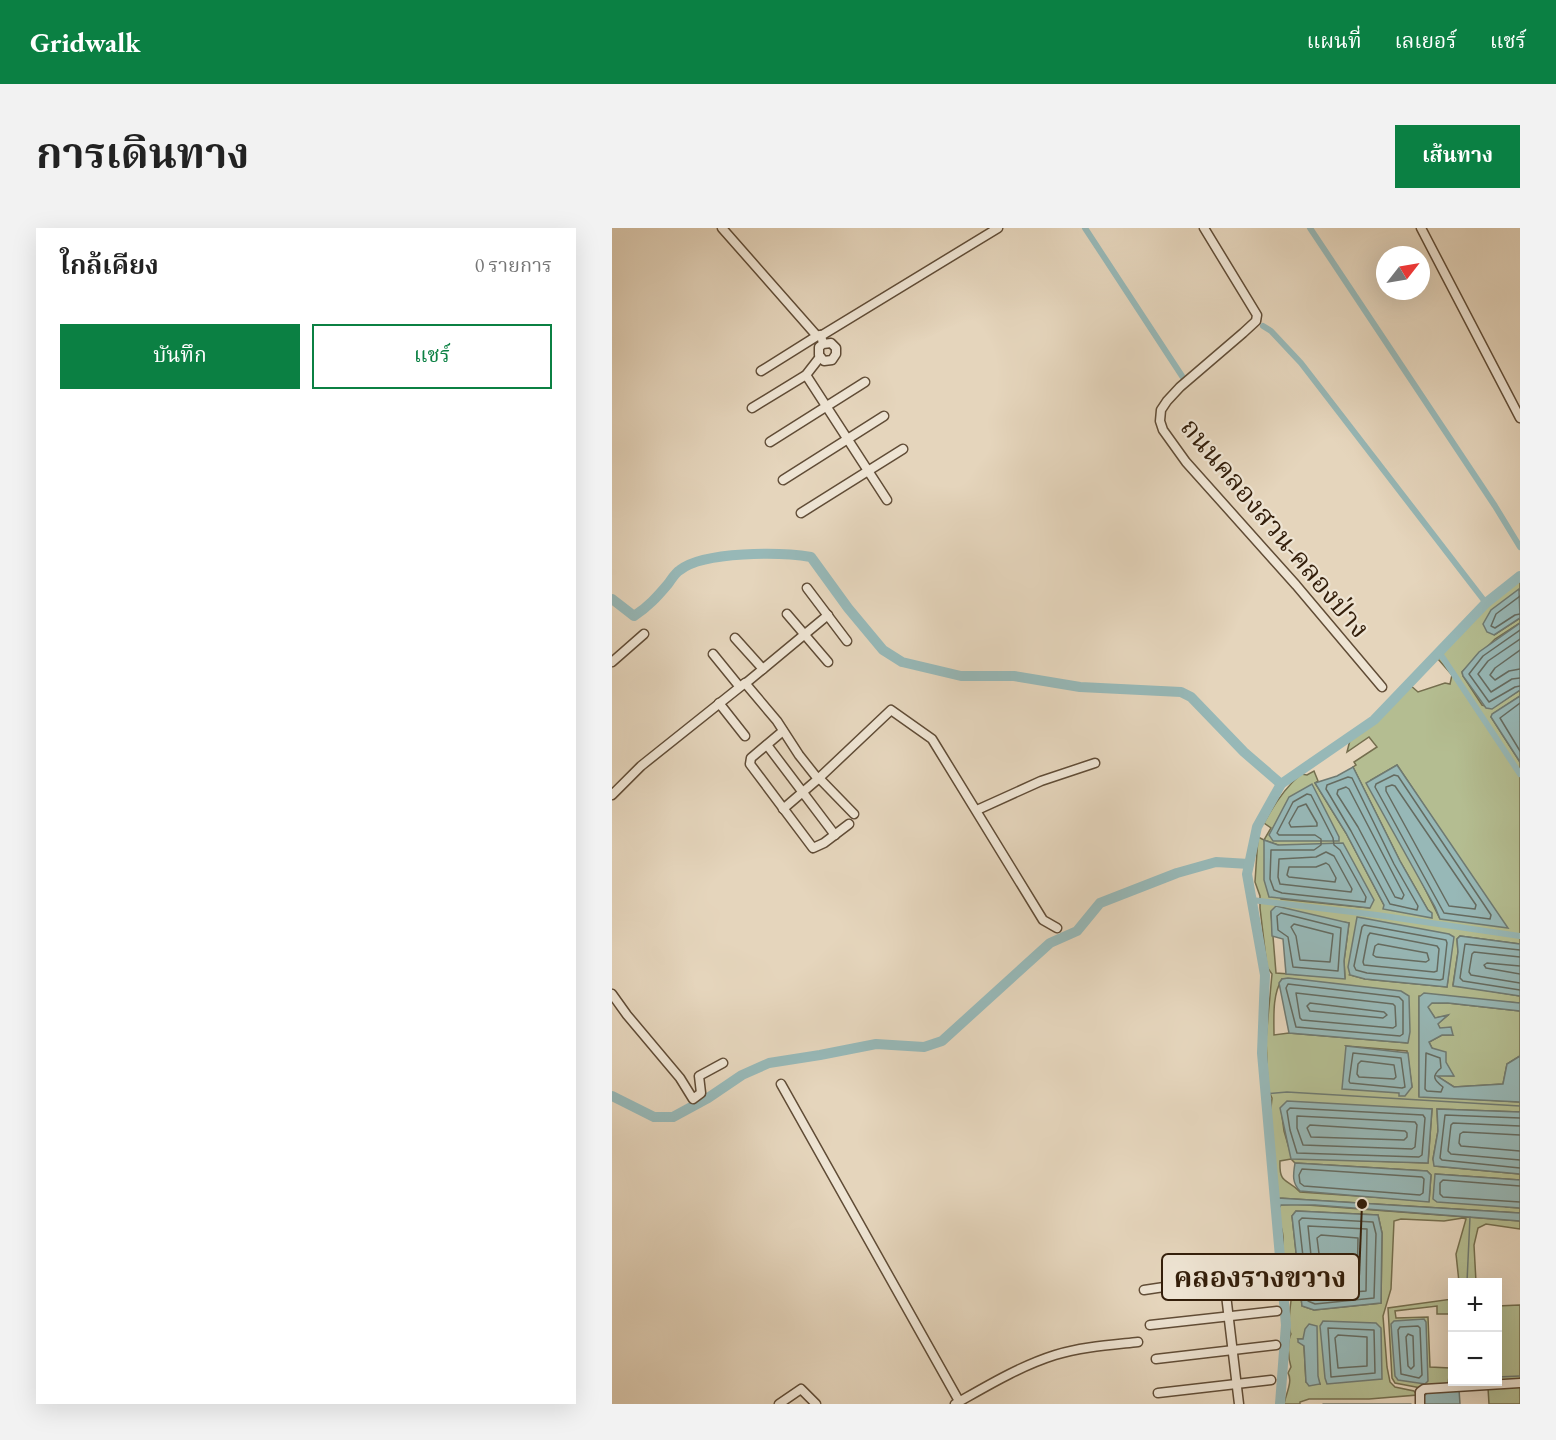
<!DOCTYPE html>
<html lang="th">
<meta charset="utf-8">
<style>
:root{--surface:#fff;--page:#f2f2f2;--text:#222;--muted:#767676;--line:#e0e0e0;--accent:#0b8043}
body{margin:0;font-family:"EB Garamond","Noto Serif Thai",serif;background:var(--page);color:var(--text)}
.controls{position:absolute;right:18px;bottom:18px;display:grid;overflow:hidden;border-radius:0px;box-shadow:0 6px 24px #0002}
.controls button{width:54px;height:54px;display:grid;place-items:center;padding:0;border:0;border-bottom:2px solid var(--line);background:var(--surface);color:var(--text);font:30px sans-serif}
.compass{position:absolute;left:764px;top:18px;width:54px;height:54px;border-radius:50%;background:var(--surface);box-shadow:0 6px 24px #0002;rotate:59deg}
.list{margin:0;padding:0;list-style:none}
h2{display:flex;justify-content:space-between;align-items:center;height:78px;margin:0;padding:0 24px;font-size:26px}
h2 small{font-size:20px;font-weight:400;color:var(--muted)}
.actions{display:flex;gap:12px;padding:18px 24px}
.actions a{flex:1;padding:14px 0;border:2px solid var(--accent);border-radius:0px;text-align:center;font-size:21px;color:var(--accent)}
.actions .main{background:var(--accent);color:#fff}
.map{position:relative;flex:none;width:908px;height:1176px;overflow:hidden;border-radius:0px}
header{display:flex;align-items:center;gap:36px;box-sizing:border-box;height:84px;padding:0 30px;background:var(--accent);color:#fff}
header strong{font-size:28px}
nav{display:flex;gap:33px;margin-inline-start:auto;font-size:21px}
.intro{display:flex;align-items:center;justify-content:space-between;box-sizing:border-box;height:144px;padding:0 36px}
h1{margin:0;font-size:42px}
.button{padding:15px 27px;border-radius:0px;background:var(--accent);color:#fff;font-size:21px;font-weight:700}
main{display:flex;gap:36px;padding:0 36px}
aside{flex:1;background:var(--surface);border-radius:0px;box-shadow:0 6px 24px #0002}
.map>svg:first-child{display:block}
.green{fill:#b4bd91;stroke:#746e4e;stroke-width:1.5;fill-rule:evenodd}
.water{fill:#97b8b7;stroke:#6f7a72;stroke-width:1.5}
.lines{fill:none;stroke-linecap:round;stroke-linejoin:round}
.shore{stroke:#656b60;stroke-width:1.5}
.stream{stroke:#6f7a72;stroke-width:1.5}
.canal{stroke:#97b8b7;stroke-width:6}
.river{stroke:#97b8b7;stroke-width:10}
.minor-casing{stroke:#604c36;stroke-width:11}
.minor{stroke:#eee4d3;stroke-width:8}
.labels{text-anchor:middle;stroke-width:4.5;stroke-linejoin:round;paint-order:stroke}
.street-label{font-size:27px;fill:#331e0a;stroke:#eee4d3}
.leader{fill:none;stroke:#331e0a;stroke-width:2}
.callout-dot{fill:#331e0a;stroke:#eee4d3;stroke-width:2}
.callout{fill:#eee4d3;stroke:#331e0a;stroke-width:2}
.callout-label{font-size:28px;text-anchor:middle;font-weight:bold;fill:#331e0a}
</style>
<header>
<strong>Gridwalk</strong>
<nav><a>แผนที่</a><a>เลเยอร์</a><a>แชร์</a></nav>
</header>
<div class="intro"><h1>การเดินทาง</h1><a class="button">เส้นทาง</a></div>
<main>
<aside>
<h2>ใกล้เคียง<small>0 รายการ</small></h2>
<ul class="list">
</ul>
<div class="actions"><a class="main">บันทึก</a><a>แชร์</a></div>
</aside>
<div class="map">
<svg width="908" height="1176" viewBox="0 0 908 1176">
<rect width="100%" height="100%" fill="#e5d5bc"/>
<filter id="stains"><feTurbulence type="fractalNoise" baseFrequency=".00333" numOctaves="4"/><feColorMatrix values="0 0 0 0 .2 0 0 0 0 .09 0 0 0 0 .02 0 0 0 .5 -.17"/></filter>
<radialGradient id="worn" r=".72"><stop offset=".6" stop-color="#630" stop-opacity="0"/><stop offset="1" stop-color="#630" stop-opacity=".3"/></radialGradient>
<g class="green">
<path d="M908,351V361L882,407L908,390V395L883,411L850,444L851,448L870,477L880,480L908,462V468L881,486L879,489L908,534V716L848,708L845,711L846,724L841,757L908,768V775L807,768V868L908,874V884L825,881L826,903L821,931L823,938L908,946V952L823,946L894,979L908,980V985L666,970L658,889L660,870L656,861L654,811L660,746L655,739L648,680V668L643,654L646,609L652,612L659,600L652,595C662,576 673,560 689,546L695,547L702,543L706,553L703,555L734,605L772,677L820,685L816,682L788,633L741,539L744,537L742,534L765,519L757,509L735,524L738,512L756,499L798,457L806,464L833,455L838,456L840,447L826,431L863,389ZM785,537L827,600L828,691L759,552ZM652,612L666,617L758,680L669,671ZM659,684L737,695L732,733L733,750L664,745ZM841,709L835,759L753,751L738,747ZM670,751L796,815L677,805L662,807C662,790 660,767 670,751ZM734,818L795,823L800,859L787,865ZM669,880L820,881L816,935L680,930L672,903ZM679,931L683,935L815,943L819,947L817,973L688,964C675,950 667,957 668,933Z"/>
<polygon points="819,775 836,775 908,783 908,828 895,836 891,856 842,859 823,847 841,848 833,834 820,820 817,814 830,807 840,807 828,800 825,796 835,788 823,790 815,779"/>
<path d="M682,976L908,993V1001L874,996L866,1000L862,1017L864,1054H847L844,1026L854,991L851,990L832,993L789,991L782,993L779,1061L771,1088L775,1139L778,1154L783,1159L802,1163L805,1167L757,1171H697L688,1174V1176H672C674,1166 681,1153 676,1145L679,1139C676,1130 675,1114 679,1106C675,1098 678,1082 679,1073L676,1070V1041C667,1030 670,1026 671,1014C673,1002 663,991 668,977ZM684,983L766,987L770,1005L769,1075L702,1082L690,1078L680,988ZM686,1111H691L708,1156L694,1154L692,1118Z"/>
<polygon points="840,1071 840,1086 825,1086 825,1078 783,1083 784,1090 816,1089 818,1139 838,1140 836,1156 809,1160 783,1155 780,1150 776,1080"/>
<polygon points="908,1077 908,1152 886,1153 885,1078"/>
<polygon points="908,1158 908,1176 877,1176 876,1160"/>
</g>
<g class="water">
<polygon points="907,361 908,390 882,407 875,404 871,396 879,382"/>
<polygon points="908,395 908,462 880,481 874,480 851,448 850,444 867,424"/>
<polygon points="908,468 908,534 879,489 880,486"/>
<polygon points="785,537 896,700 828,691 823,679 754,555"/>
<polygon points="741,539 788,633 816,682 820,685 820,690 771,681 772,677 734,605 703,555 725,548"/>
<polygon points="700,556 727,609 727,613 661,613 657,607 677,569"/>
<polygon points="652,612 666,617 731,615 762,672 758,680 657,669 652,652"/>
<polygon points="664,678 737,695 732,733 733,751 674,746 671,711 660,708 659,683"/>
<polygon points="745,689 837,706 842,709 835,759 753,751 738,747 736,739"/>
<polygon points="848,708 908,716 908,768 841,758 846,724 845,711"/>
<polygon points="676,750 789,763 797,768 798,804 796,815 677,805 667,755 670,751"/>
<polygon points="812,765 908,775 908,783 836,775 820,775 816,779 823,790 836,787 826,796 828,800 839,799 841,807 830,807 817,814 820,820 834,824 834,834 842,848 825,848 842,859 891,856 895,836 908,828 908,874 807,869 807,769"/>
<polygon points="734,818 796,825 800,859 793,868 787,868 787,865 730,861"/>
<polygon points="675,873 820,881 816,935 679,931 668,880"/>
<polygon points="825,881 908,884 908,946 822,938 821,931 826,903"/>
<path d="M683,935L815,943L819,947L817,974L688,963C680,955 681,947 683,935Z"/>
<polygon points="823,946 908,952 908,980 825,974 821,971"/>
<polygon points="664,967 666,970 908,985 908,993 703,977 669,977 667,980"/>
<polygon points="684,983 766,987 770,1005 769,1075 702,1082 690,1078 680,988"/>
<polygon points="812,1091 814,1094 816,1153 813,1156 786,1152 783,1148 779,1096 782,1093"/>
<polygon points="711,1093 764,1095 769,1100 770,1151 715,1156 713,1150 708,1098"/>
<polygon points="697,1096 705,1098 706,1148 708,1156 697,1158 694,1154 692,1118 686,1114 686,1111 691,1111 693,1101"/>
<polygon points="847,1161 848,1176 811,1176 810,1170 817,1163"/>
</g>
<g class="lines">
<g class="shore">
<polyline points="908,368 884,386 879,398 883,400 903,387 908,386"/>
<polyline points="908,402 871,428 857,446 877,474 903,459 908,458"/>
<polyline points="908,411 876,433 866,446 879,464 900,451 908,450"/>
<polyline points="908,422 883,440 878,447 883,452 897,443 908,441"/>
<polyline points="908,475 888,490 908,523"/>
<polygon points="782,547 786,548 879,687 878,691 832,685 763,559 764,556"/>
<polygon points="736,549 740,550 782,636 806,678 805,682 778,676 739,603 714,561 715,557"/>
<polygon points="780,557 783,558 864,677 863,681 837,678 774,563 774,559"/>
<polygon points="734,559 737,561 792,667 790,671 783,669 746,599 725,566 726,562"/>
<polygon points="695,566 699,567 721,610 722,617 728,622 754,669 753,674 670,665 662,662 658,651 659,622 702,622 709,617 709,611 703,607 667,607 665,605 681,574"/>
<polygon points="694,576 705,595 705,598 679,599 677,595 686,579"/>
<polygon points="714,624 722,628 740,661 739,664 668,656 666,649 667,631 704,629"/>
<polygon points="714,635 717,637 724,650 723,654 677,649 675,647 677,639 704,639"/>
<polygon points="669,685 729,700 726,743 681,739 676,709 666,702 665,688"/>
<polygon points="682,696 721,706 718,734 688,732 684,708 679,699"/>
<polygon points="752,697 834,712 835,715 831,751 828,752 755,745 744,742 742,738 750,699"/>
<polygon points="758,705 825,718 827,721 825,743 822,744 752,737 751,734 756,708"/>
<polygon points="766,716 815,725 817,732 814,734 764,729 761,727 763,718"/>
<polyline points="908,722 853,716 848,750 851,753 908,762"/>
<polyline points="908,729 862,724 860,726 857,744 859,747 908,755"/>
<polyline points="908,738 875,735 872,737 874,740 908,746"/>
<polygon points="676,756 787,769 791,773 791,806 788,808 684,799 674,760"/>
<polygon points="684,765 781,776 783,778 784,798 781,800 690,792 688,790"/>
<polygon points="698,775 772,784 775,787 771,790 698,783 695,778"/>
<polygon points="741,825 789,830 793,859 790,860 738,855 737,853"/>
<path d="M814,825L828,830L829,840C819,848 822,852 831,859L829,864L815,863L813,861Z"/>
<polygon points="749,833 782,837 784,849 782,851 747,849 745,846 746,836"/>
<polygon points="678,880 811,887 813,890 810,927 807,929 685,925 678,902 675,883"/>
<polygon points="685,888 803,894 805,897 803,919 800,921 691,917 685,900"/>
<polyline points="908,890 833,887 828,930 830,932 908,940"/>
<polygon points="698,897 793,903 795,905 795,909 792,912 699,909 695,900"/>
<polyline points="908,898 841,895 839,897 836,923 839,926 908,932"/>
<polyline points="908,907 851,904 848,906 847,915 849,918 908,923"/>
<polygon points="690,941 810,949 812,951 811,965 808,967 692,958 688,955 687,947"/>
<polyline points="908,958 831,952 828,955 828,966 831,969 908,974"/>
<polygon points="690,990 761,994 764,1006 762,1070 703,1076 696,1073 687,993"/>
<polygon points="696,998 755,1001 754,1063 703,1067"/>
<polygon points="709,1007 746,1010 745,1055 711,1057 705,1010"/>
<polygon points="806,1098 808,1100 810,1147 807,1150 789,1146 786,1102 788,1099"/>
<polygon points="716,1100 762,1102 763,1145 719,1149"/>
<polygon points="796,1106 801,1108 802,1138 799,1141 796,1138 794,1109"/>
<polygon points="726,1107 755,1109 755,1138 726,1140 723,1110"/>
</g>
<g class="stream">
<polyline points="654,866 675,864 908,878"/>
<polyline points="855,1054 858,989"/>
<polyline points="885,1149 908,1148"/>
<polyline points="711,1176 799,1176"/>
</g>
<g class="canal">
<polyline points="473,0 570,148"/>
<polyline points="698,0 883,278 908,319"/>
<polyline points="651,98 659,103 689,135 874,375"/>
<polyline points="827,424 908,546"/>
<polyline points="640,672 765,687 908,708"/>
</g>
<g class="river">
<path d="M0,371L22,388C36,379 45,369 56,356C59,352 63,345 68,342C92,323 169,324 199,329L236,380L271,422L290,434L349,448H402L468,459L569,464L579,469L632,524L669,556"/>
<polyline points="0,868 42,889 61,889 96,870 130,847 157,835 208,827 264,816 312,819 330,813 438,715 465,703 488,675 565,645 604,634 637,636"/>
<polyline points="668,1176 674,1097 650,825 653,747 635,646 645,599 669,556 762,492 874,375 908,348"/>
</g>
<defs>
<g id="minor">
<polyline points="110,0 205,108 212,106 386,0"/>
<polyline points="592,0 645,87 644,93 631,105 568,159 555,173 549,182 548,193 551,202 574,234 684,357 770,459"/>
<polyline points="809,0 908,190"/>
<polyline points="209,107 211,116 207,119 207,127 212,133 220,132 224,126 224,120 219,115 211,116"/>
<polyline points="149,143 205,108"/>
<polyline points="194,147 275,272"/>
<polyline points="140,180 194,147 208,129"/>
<polyline points="158,214 253,154"/>
<polyline points="171,252 272,188"/>
<polyline points="189,285 291,221"/>
<polyline points="195,360 235,413"/>
<polyline points="175,386 216,434"/>
<polyline points="123,410 151,441"/>
<polyline points="101,426 127,458"/>
<polyline points="0,434 32,406"/>
<polyline points="134,455 216,387"/>
<polyline points="107,475 133,508"/>
<polyline points="171,503 139,530 138,536 201,620 212,615 237,596"/>
<polyline points="155,517 223,607"/>
<polyline points="207,550 242,586"/>
<polyline points="0,567 29,538 133,455 165,493 187,527 206,551"/>
<polyline points="171,581 206,551 279,482 320,511 431,692 445,700"/>
<polyline points="365,582 429,553 483,535"/>
<polyline points="0,766 15,787 68,850 81,871 89,865 87,848 111,835"/>
<polyline points="169,856 347,1173"/>
<polyline points="532,1062 612,1050"/>
<polyline points="538,1097 665,1083"/>
<polyline points="544,1131 664,1117"/>
<polyline points="546,1165 659,1152"/>
<polyline points="167,1176 189,1161 204,1176"/>
<path d="M343,1176C375,1158 408,1138 443,1127C469,1119 498,1117 526,1114"/>
<polyline points="627,1176 612,1050 659,1047"/>
<polyline points="808,1176 808,1164 812,1161 908,1155"/>
</g>
</defs>
<use href="#minor" class="minor-casing"/>
<use href="#minor" class="minor"/>
</g>
<g class="labels">
<g class="street-label">
<text transform="translate(663 300) rotate(50)" y="9">ถนนคลองสวน-คลองป่าง</text>
</g>
</g>
<path class="leader" d="M750 976L747 1049"/>
<circle class="callout-dot" cx="750" cy="976" r="6"/>
<rect class="callout" x="550" y="1026" width="197" height="46" rx="6"/>
<g class="callout-label">
<text x="648" y="1059">คลองรางขวาง</text>
</g>
<rect width="100%" height="100%" filter="url(#stains)"/>
<rect width="100%" height="100%" fill="url(#worn)"/>
</svg>
<div class="controls">
<button>+</button>
<button>−</button>
</div>
<svg class="compass" viewBox="-18 -18 36 36"><path d="M0-13l5 13h-10z" fill="#e53935"/><path d="M0 13l5-13h-10z" fill="#767676"/></svg>
</div>
</main>
